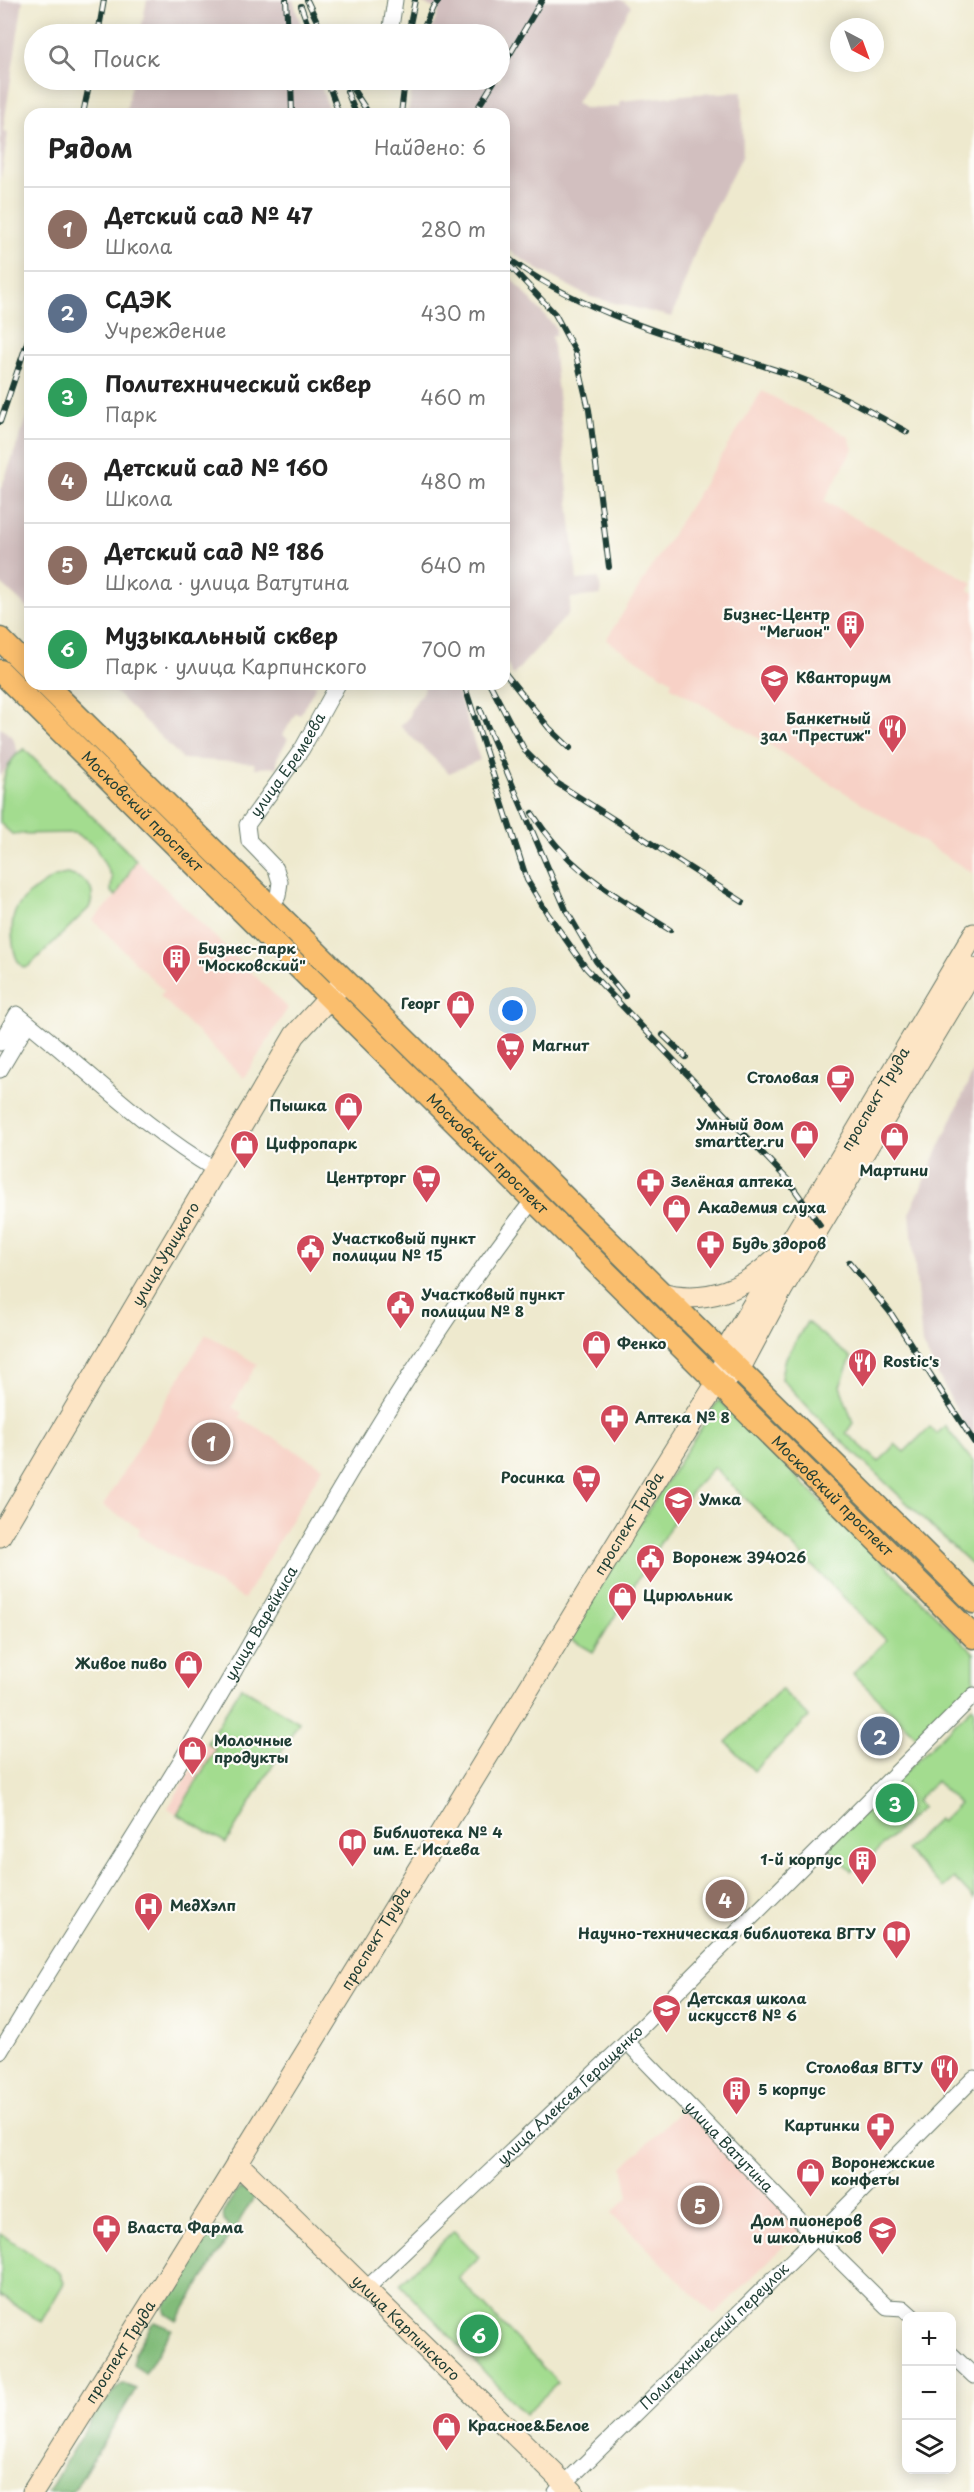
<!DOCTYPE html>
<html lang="ru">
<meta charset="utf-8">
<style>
:root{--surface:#fff;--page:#f2f2f2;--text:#222;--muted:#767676;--line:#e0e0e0;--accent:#2563eb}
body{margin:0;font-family:"Playpen Sans",sans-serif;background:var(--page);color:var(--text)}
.controls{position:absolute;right:18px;bottom:18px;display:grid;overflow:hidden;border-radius:12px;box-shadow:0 3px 15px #0003}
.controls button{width:54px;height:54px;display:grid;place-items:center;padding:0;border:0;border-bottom:2px solid var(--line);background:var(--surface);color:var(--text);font:30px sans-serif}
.compass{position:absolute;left:830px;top:18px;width:54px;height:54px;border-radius:50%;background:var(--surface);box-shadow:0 3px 15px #0003;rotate:139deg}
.you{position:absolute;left:513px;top:1011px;width:21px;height:21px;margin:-15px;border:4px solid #fff;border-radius:50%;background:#1a73e8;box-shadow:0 0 0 9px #1a73e833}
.badge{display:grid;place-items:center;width:39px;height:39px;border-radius:50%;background:var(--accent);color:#fff;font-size:20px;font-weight:700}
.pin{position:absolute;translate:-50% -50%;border:3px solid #fff;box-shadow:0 2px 6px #0006}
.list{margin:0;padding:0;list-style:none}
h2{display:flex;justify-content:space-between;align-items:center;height:78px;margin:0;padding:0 24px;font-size:26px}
h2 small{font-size:20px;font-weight:400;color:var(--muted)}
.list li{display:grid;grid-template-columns:39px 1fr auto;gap:18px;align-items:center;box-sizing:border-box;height:84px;padding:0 24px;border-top:2px solid var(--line)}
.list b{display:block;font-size:22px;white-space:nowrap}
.list p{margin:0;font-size:20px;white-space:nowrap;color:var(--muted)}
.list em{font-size:20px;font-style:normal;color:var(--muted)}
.icon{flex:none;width:33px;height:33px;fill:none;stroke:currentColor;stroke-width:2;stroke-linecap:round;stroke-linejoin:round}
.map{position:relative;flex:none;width:974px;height:2492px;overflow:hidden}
.search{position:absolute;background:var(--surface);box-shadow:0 3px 15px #0003;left:24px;top:24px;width:486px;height:66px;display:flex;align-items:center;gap:15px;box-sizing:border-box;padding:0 21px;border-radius:33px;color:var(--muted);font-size:22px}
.panel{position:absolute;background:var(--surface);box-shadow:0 3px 15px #0003;left:24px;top:108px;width:486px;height:582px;border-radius:18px}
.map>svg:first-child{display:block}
.built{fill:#f7d1c6}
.industrial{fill:#d2bfbf}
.green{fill:#a3dc8f;stroke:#618c62;stroke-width:1.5}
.forest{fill:#82bc7a;stroke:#507c57;stroke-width:1.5}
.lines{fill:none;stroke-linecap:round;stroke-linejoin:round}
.street-casing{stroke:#67796a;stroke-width:17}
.secondary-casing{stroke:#67796a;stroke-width:23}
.primary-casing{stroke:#67796a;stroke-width:25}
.street{stroke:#fff;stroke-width:15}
.secondary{stroke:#fde5c5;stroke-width:21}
.primary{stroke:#fabe6d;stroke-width:22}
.rail-casing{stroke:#1f3d34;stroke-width:6}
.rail{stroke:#fdfcf7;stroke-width:4;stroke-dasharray:11;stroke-linecap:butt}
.labels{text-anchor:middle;stroke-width:4.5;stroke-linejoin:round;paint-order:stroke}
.poi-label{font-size:15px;font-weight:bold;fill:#1f3d34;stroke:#fdfcf7;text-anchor:start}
.street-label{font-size:15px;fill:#1f3d34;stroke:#fdfcf7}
</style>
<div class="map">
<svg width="974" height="2492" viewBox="0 0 974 2492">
<rect width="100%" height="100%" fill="#fdfcf7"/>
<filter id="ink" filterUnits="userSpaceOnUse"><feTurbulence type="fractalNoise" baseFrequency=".0167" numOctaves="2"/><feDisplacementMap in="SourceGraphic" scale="12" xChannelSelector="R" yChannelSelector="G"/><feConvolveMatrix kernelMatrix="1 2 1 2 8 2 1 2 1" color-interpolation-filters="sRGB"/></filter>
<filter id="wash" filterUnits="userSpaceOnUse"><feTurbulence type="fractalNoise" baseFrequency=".008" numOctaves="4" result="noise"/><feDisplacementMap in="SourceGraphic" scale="24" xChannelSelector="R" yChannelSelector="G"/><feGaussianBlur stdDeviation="1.35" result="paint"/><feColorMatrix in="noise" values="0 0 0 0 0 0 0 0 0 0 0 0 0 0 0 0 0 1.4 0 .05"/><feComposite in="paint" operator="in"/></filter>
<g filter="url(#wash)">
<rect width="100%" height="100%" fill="#eee9ce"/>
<g class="built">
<polygon points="762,391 848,436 853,449 824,501 973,583 969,590 974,593 974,874 746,730 670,686 672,681 606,640"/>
<polygon points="136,860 288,1008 244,1078 160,996 164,991 93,920 116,896"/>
<polygon points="206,1334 257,1364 232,1407 242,1413 239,1417 323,1467 244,1599 137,1535 140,1528 103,1506"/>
<polygon points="207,1743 217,1749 177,1814 168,1808"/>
<polygon points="683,2108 802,2228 714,2315 612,2213 629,2196 623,2167"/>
</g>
<g class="industrial">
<polygon points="0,0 23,0 3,131 8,133 0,183"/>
<polygon points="147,0 293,0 304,34 140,34"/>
<polygon points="422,0 621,0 631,6 576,103 584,108 620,107 620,101 695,94 742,92 743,155 704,228 672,317 590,297 537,269 504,247 504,114 408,114 414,80 500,80 500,34 430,34 439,10 421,3"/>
<polygon points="132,80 319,80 330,114 126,114"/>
<polygon points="504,270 556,328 556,335 552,336 577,580 599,578 601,595 571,598 569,613 513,675 504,658"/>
<polygon points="30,410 30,610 0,583 0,491"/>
<polygon points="107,684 317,684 300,715 296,713 283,735 288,739 277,758 277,767 255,768 254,763 183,759"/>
<polygon points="424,684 455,684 480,760 449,773 400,726 410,716 410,711 425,688"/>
<polygon points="0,727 13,738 18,752 0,776"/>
<polygon points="974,1070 974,1444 922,1344 910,1212"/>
</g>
<g class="green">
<path d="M24,749L136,860L116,896L111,892L112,877L94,845L75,833L12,834L0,823C0,797 0,763 24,749Z"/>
<path d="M67,874C86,878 98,888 89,908L29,966L25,968C11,962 10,925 15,912C21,897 52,875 67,874Z"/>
<polygon points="807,1322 851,1358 840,1386 853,1423 846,1433 879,1462 895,1444 904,1452 930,1427 937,1434 945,1426 974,1463 974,1567 824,1424 781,1378 784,1361"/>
<polygon points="719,1400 974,1653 974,1681 918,1738 853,1674 886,1640 714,1467 694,1488 593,1652 567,1637"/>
<polygon points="241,1687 299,1722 226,1843 177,1814 216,1749 207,1743"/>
<polygon points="781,1689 809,1717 754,1771 726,1742"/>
<polygon points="972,1707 974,1709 974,1899 954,1878 943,1888 906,1850 938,1819 941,1822 959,1804 936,1781 916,1801 922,1807 858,1869 856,1867 851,1871 828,1847"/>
<polygon points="454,2231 479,2257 458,2278 558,2383 525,2414 400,2284"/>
<polygon points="0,2233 60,2273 64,2283 41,2322 0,2295"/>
</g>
<g class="forest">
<path d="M240,2189L256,2194L233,2231C215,2215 226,2209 236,2192Z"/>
<polygon points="213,2227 220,2229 229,2237 177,2321 166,2314 164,2306"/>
<polygon points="155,2322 172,2329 145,2374 134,2364 135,2352 152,2324"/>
<path d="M123,2384L136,2389L73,2492H48C62,2469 102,2394 123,2384Z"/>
</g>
</g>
<g filter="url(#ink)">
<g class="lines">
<defs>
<g id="street">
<polyline points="390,34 395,0"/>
<path id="s1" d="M270,908L278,896L280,882L276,869L249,841L247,825L302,749L338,684"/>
<path d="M0,1043L17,1014C84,1066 142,1127 216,1170"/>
<polyline points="0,1070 28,1023"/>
<path id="s2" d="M627,2042L816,2237L887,2307L903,2308L912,2316"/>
<path id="s3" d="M0,2052C76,1925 159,1802 233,1673C326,1512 418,1347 533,1200"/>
<path id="s4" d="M367,2288L627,2042L974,1695"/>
<polyline points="952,2355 974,2376"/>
<path id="s5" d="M556,2492L816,2237L974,2078"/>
</g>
<g id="secondary">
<path d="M660,1293C703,1304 742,1291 774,1260"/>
<polyline points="725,1378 739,1370 782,1289 974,969"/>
<path id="s6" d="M0,1536L295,1035L340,986"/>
<path id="s7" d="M237,2163L573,2492"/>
<path id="s8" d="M33,2492C191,2241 346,1988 501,1734C573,1617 643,1498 717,1383L731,1342L974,934"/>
</g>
<g id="primary">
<polyline points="0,639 30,669"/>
<path id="s9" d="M0,671L974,1637"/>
<polyline points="45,684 974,1602"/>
</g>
</defs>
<use href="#street" class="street-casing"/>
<use href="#secondary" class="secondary-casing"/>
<use href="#primary" class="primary-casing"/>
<use href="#street" class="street"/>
<use href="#secondary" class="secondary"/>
<use href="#primary" class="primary"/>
<defs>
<g id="rail">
<polyline points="286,0 288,34"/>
<polyline points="307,0 323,34"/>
<polyline points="301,6 311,34"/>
<polyline points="98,34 104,0"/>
<polyline points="408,34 415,0"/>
<polyline points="421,34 433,7 439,0"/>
<polyline points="500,71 542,0"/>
<polyline points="291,80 292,114"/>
<polyline points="327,80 339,114"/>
<polyline points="347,80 369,114"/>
<polyline points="347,91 356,114"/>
<polyline points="83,114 90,80"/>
<polyline points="401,114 405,80"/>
<polyline points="474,114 495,80"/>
<path d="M504,255C585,318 701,344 797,377C835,391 871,412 907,432"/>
<polyline points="510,266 555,314 575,351 589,410 609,567"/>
<polyline points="0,422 30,334"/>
<polyline points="504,672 549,728 570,748"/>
<polyline points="464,684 527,880 547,913 586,968 787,1179 820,1225"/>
<polyline points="490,684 525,751 557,783 743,902"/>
<polyline points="480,709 566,910 596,961 625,996"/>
<path d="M532,813C570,872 613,894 670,930"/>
<polyline points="663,1035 686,1057"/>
<polyline points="849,1262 890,1312 974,1442"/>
</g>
</defs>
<use href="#rail" class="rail-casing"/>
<use href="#rail" class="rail"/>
</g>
</g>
<defs>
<symbol id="building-pin" viewBox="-11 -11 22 30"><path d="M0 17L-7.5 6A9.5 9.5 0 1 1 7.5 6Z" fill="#d1495b" stroke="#fdfcf7"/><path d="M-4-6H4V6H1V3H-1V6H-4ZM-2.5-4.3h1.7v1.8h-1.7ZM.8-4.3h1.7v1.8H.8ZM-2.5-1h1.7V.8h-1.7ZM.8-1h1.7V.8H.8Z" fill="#fff"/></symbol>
<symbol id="school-pin" viewBox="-11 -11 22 30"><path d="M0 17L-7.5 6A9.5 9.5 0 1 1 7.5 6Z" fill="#d1495b" stroke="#fdfcf7"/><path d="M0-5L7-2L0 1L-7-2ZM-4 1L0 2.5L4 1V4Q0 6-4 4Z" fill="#fff"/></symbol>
<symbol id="restaurant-pin" viewBox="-11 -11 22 30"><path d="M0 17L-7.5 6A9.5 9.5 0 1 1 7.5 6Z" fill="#d1495b" stroke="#fdfcf7"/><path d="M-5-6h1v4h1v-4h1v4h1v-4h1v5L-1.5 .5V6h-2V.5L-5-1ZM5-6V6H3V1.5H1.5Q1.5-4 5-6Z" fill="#fff"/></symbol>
<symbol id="shop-pin" viewBox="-11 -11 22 30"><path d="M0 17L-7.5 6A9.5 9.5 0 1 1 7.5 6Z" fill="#d1495b" stroke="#fdfcf7"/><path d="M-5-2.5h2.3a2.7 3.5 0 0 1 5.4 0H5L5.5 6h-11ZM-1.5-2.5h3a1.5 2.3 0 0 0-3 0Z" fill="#fff"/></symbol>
<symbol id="supermarket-pin" viewBox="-11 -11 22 30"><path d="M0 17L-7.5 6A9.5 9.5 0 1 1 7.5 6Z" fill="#d1495b" stroke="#fdfcf7"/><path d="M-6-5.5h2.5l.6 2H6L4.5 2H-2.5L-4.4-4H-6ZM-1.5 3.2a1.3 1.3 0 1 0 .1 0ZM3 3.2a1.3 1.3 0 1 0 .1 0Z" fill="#fff"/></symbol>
<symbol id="cafe-pin" viewBox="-11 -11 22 30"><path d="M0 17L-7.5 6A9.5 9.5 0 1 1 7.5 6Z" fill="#d1495b" stroke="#fdfcf7"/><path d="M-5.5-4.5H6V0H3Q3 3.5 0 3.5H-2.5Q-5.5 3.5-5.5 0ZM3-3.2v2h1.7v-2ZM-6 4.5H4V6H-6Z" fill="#fff"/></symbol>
<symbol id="pharmacy-pin" viewBox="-11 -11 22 30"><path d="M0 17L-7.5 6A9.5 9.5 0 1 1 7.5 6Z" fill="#d1495b" stroke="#fdfcf7"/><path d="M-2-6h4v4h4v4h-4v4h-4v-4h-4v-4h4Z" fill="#fff"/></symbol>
<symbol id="civic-pin" viewBox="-11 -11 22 30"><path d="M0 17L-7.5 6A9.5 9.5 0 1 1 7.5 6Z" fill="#d1495b" stroke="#fdfcf7"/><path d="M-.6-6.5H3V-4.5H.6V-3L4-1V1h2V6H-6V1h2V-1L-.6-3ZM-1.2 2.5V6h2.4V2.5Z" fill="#fff"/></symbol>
<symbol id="library-pin" viewBox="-11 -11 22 30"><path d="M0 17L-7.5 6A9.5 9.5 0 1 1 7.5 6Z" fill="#d1495b" stroke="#fdfcf7"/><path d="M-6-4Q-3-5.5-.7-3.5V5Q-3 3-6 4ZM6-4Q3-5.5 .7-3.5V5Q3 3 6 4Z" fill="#fff"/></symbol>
<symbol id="hospital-pin" viewBox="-11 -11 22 30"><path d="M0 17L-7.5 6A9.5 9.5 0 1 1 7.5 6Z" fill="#d1495b" stroke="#fdfcf7"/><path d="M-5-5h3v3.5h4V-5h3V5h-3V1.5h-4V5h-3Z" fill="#fff"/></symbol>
</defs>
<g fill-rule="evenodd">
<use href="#building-pin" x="834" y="608" width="33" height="45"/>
<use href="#school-pin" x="758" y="662" width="33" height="45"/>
<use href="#restaurant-pin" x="876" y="712" width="33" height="45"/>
<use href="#building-pin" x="160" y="942" width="33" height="45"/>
<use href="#shop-pin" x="444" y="988" width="33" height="45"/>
<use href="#supermarket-pin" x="494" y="1030" width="33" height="45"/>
<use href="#cafe-pin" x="824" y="1062" width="33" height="45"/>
<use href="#shop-pin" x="332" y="1090" width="33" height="45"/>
<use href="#shop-pin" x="788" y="1118" width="33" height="45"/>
<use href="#shop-pin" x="878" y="1120" width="33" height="45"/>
<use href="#shop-pin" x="228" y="1128" width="33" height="45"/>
<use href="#supermarket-pin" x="410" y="1162" width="33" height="45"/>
<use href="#pharmacy-pin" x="634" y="1166" width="33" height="45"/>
<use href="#shop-pin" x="660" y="1192" width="33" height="45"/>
<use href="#pharmacy-pin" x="694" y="1228" width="33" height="45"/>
<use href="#civic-pin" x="294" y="1232" width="33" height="45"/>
<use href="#civic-pin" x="384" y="1288" width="33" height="45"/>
<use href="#shop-pin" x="580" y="1328" width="33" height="45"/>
<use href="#restaurant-pin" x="846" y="1346" width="33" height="45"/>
<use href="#pharmacy-pin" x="598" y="1402" width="33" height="45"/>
<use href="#supermarket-pin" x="570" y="1462" width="33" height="45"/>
<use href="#school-pin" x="662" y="1484" width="33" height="45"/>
<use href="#civic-pin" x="634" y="1542" width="33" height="45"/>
<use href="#shop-pin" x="606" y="1580" width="33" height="45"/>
<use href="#shop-pin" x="172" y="1648" width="33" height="45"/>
<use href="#shop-pin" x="176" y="1734" width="33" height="45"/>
<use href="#library-pin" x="336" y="1826" width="33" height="45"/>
<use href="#building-pin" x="846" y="1844" width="33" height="45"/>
<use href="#hospital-pin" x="132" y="1890" width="33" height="45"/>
<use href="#library-pin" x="880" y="1918" width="33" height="45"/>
<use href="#school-pin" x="650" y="1992" width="33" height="45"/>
<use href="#restaurant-pin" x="928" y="2052" width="33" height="45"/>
<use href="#building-pin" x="720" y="2074" width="33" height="45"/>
<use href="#pharmacy-pin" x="864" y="2110" width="33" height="45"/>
<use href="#shop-pin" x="794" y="2156" width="33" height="45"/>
<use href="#pharmacy-pin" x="90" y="2212" width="33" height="45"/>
<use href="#school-pin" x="866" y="2214" width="33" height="45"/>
<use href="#shop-pin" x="430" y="2410" width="33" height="45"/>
</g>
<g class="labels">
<g class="poi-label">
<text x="830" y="620" text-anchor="end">Бизнес-Центр<tspan x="830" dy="17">"Мегион"</tspan></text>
<text x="796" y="683">Кванториум</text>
<text x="871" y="724" text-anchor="end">Банкетный<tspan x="871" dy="17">зал "Престиж"</tspan></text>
<text x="198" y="954">Бизнес-парк<tspan x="198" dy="17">"Московский"</tspan></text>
<text x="440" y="1009" text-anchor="end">Георг</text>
<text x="532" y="1051">Магнит</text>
<text x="819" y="1083" text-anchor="end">Столовая</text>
<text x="327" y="1111" text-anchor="end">Пышка</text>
<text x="784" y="1130" text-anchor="end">Умный дом<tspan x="784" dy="17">smartter.ru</tspan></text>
<text x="266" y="1149">Цифропарк</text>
<text x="894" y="1176" text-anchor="middle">Мартини</text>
<text x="406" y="1183" text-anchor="end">Центрторг</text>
<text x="671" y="1187">Зелёная аптека</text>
<text x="698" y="1213">Академия слуха</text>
<text x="332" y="1244">Участковый пункт<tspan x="332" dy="17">полиции № 15</tspan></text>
<text x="732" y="1249">Будь здоров</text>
<text x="421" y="1300">Участковый пункт<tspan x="421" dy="17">полиции № 8</tspan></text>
<text x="617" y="1349">Фенко</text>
<text x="883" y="1367">Rostic's</text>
<text x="635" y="1423">Аптека № 8</text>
<text x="565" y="1483" text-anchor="end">Росинка</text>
<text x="699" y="1505">Умка</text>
<text x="672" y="1563">Воронеж 394026</text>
<text x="643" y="1601">Цирюльник</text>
<text x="167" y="1669" text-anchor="end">Живое пиво</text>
<text x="214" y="1746">Молочные<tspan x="214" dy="17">продукты</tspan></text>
<text x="373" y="1838">Библиотека № 4<tspan x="373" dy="17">им. Е. Исаева</tspan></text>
<text x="842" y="1865" text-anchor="end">1-й корпус</text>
<text x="170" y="1911">МедХэлп</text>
<text x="876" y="1939" text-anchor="end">Научно-техническая библиотека ВГТУ</text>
<text x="688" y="2004">Детская школа<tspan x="688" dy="17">искусств № 6</tspan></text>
<text x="923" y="2073" text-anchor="end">Столовая ВГТУ</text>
<text x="758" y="2095">5 корпус</text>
<text x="860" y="2131" text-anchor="end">Картинки</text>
<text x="831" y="2168">Воронежские<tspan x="831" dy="17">конфеты</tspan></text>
<text x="862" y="2226" text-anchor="end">Дом пионеров<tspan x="862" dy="17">и школьников</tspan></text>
<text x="127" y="2233">Власта Фарма</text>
<text x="468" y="2431">Красное&amp;Белое</text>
</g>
<g class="street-label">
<text dy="5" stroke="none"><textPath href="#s1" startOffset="170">улица Еремеева</textPath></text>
<text dy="5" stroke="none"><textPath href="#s9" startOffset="200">Московский проспект</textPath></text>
<text dy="5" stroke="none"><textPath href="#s8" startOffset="1629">проспект Труда</textPath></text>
<text dy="5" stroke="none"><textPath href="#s9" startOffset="686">Московский проспект</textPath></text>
<text dy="5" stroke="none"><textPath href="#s6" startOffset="327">улица Урицкого</textPath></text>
<text dy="5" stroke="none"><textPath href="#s9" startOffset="1172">Московский проспект</textPath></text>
<text dy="5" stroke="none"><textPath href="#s8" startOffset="1137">проспект Труда</textPath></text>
<text dy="5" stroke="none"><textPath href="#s3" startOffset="502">улица Варейкиса</textPath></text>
<text dy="5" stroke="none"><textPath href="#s8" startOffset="651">проспект Труда</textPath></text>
<text dy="5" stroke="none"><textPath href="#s4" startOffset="280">улица Алексея Геращенко</textPath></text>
<text dy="5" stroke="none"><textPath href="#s2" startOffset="146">улица Ватутина</textPath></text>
<text dy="5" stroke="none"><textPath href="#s7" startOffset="236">улица Карпинского</textPath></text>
<text dy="5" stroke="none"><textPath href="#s5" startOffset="222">Политехнический переулок</textPath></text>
<text dy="5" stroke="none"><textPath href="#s8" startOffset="165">проспект Труда</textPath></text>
</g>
</g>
</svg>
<div class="controls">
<button>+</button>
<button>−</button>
<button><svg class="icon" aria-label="layers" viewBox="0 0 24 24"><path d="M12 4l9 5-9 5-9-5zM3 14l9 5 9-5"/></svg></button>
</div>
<svg class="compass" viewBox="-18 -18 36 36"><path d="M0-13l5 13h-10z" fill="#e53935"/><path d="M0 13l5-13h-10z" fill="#767676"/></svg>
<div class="you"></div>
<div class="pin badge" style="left:211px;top:1442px;background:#8d6e63">1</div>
<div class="pin badge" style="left:880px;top:1736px;background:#5c6f8a">2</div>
<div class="pin badge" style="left:895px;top:1803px;background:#2e9e5b">3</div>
<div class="pin badge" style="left:725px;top:1899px;background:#8d6e63">4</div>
<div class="pin badge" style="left:700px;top:2205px;background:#8d6e63">5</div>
<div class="pin badge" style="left:479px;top:2334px;background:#2e9e5b">6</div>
<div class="search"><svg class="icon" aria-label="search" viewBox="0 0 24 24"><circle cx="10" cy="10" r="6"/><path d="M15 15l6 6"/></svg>Поиск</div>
<section class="panel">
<h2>Рядом<small>Найдено: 6</small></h2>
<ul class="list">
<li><span class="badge" style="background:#8d6e63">1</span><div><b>Детский сад № 47</b><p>Школа</p></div><em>280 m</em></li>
<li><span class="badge" style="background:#5c6f8a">2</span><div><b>СДЭК</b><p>Учреждение</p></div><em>430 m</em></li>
<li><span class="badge" style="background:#2e9e5b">3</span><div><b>Политехнический сквер</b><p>Парк</p></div><em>460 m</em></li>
<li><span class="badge" style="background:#8d6e63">4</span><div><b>Детский сад № 160</b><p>Школа</p></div><em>480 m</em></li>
<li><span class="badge" style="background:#8d6e63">5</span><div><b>Детский сад № 186</b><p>Школа · улица Ватутина</p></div><em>640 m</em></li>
<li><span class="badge" style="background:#2e9e5b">6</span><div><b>Музыкальный сквер</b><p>Парк · улица Карпинского</p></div><em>700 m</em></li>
</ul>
</section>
</div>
